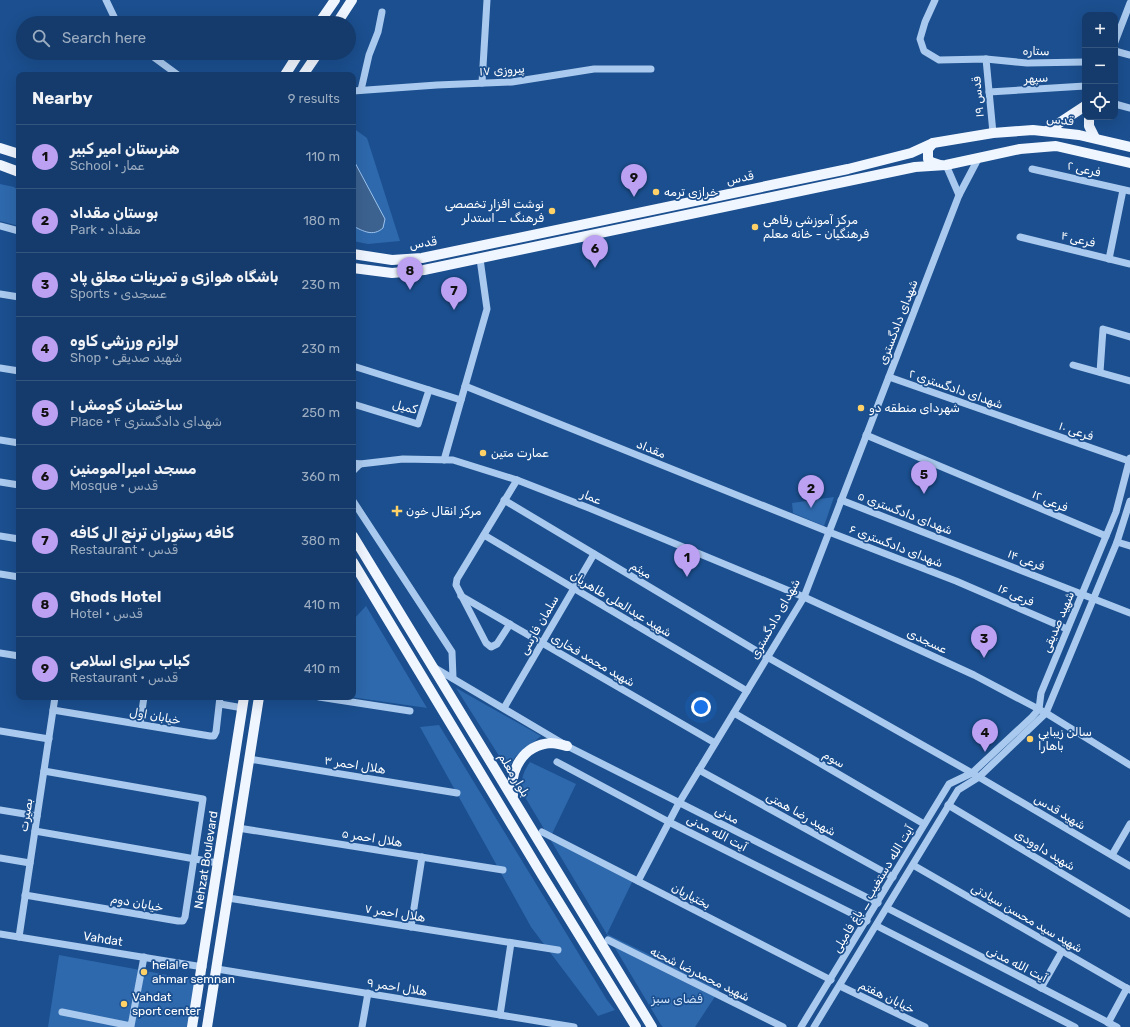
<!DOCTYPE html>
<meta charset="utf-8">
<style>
:root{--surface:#143b6b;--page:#214673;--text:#f1f3f6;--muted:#9dadc1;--line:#33557e;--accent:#bca0f2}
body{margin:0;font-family:Rubik,Cairo,sans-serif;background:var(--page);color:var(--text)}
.controls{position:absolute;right:12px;top:12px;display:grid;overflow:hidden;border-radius:8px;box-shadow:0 4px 16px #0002}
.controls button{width:36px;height:36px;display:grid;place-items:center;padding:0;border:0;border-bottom:1px solid var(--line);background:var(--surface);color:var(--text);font:20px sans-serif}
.you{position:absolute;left:701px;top:707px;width:14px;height:14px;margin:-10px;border:3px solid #fff;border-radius:50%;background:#1a73e8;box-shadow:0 0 0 6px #1a73e833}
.badge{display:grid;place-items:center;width:26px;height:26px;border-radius:50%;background:var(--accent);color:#111;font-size:13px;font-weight:700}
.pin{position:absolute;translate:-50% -33px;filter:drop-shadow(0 1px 2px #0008)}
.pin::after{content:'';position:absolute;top:21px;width:14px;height:12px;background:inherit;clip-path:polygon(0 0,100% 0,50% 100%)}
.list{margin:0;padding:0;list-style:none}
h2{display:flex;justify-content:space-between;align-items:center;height:52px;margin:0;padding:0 16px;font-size:17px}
h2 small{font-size:13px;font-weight:400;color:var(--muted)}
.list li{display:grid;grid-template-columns:26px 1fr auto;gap:12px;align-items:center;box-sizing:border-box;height:64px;padding:0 16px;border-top:1px solid var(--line)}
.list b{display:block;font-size:15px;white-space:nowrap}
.list p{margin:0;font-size:13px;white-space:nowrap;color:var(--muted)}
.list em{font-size:13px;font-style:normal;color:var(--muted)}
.icon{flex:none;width:22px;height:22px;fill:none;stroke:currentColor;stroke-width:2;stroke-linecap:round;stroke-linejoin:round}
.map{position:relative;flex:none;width:1130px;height:1027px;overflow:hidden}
.search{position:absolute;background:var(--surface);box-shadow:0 4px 16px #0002;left:16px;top:16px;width:340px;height:44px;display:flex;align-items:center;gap:10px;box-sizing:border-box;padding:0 14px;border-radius:22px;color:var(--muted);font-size:15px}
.panel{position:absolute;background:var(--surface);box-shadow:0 4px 16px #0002;left:16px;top:72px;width:340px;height:628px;border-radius:8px}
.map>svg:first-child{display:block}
.green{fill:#2e69ad}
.water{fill:#3c6290;stroke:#9cc4f0}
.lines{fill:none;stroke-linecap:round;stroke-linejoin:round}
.minor{stroke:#a9c9ee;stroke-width:7}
.major{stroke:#f0f6ff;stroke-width:10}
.poi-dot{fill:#ffd166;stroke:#1b4f8f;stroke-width:1.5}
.labels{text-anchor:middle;stroke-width:3.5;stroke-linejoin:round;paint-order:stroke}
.street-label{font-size:12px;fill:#fff;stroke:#1b4f8f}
.poi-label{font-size:12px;fill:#fff;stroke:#1b4f8f;text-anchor:start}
.park-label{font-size:12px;fill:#cfe3fa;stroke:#1b4f8f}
</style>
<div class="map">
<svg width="1130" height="1027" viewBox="0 0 1130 1027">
<rect width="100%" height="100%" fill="#1b4f8f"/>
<g class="green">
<polygon points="353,128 367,138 400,241 368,244 353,241"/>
<polygon points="0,184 14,187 19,191 19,226 0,221"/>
<polygon points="834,497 824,526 793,513 792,503"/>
<polygon points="366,606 427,708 351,697 353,697 353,620"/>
<polygon points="456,688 541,736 515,757 508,770"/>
<polygon points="439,725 607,1000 615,1010 598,1016 531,927 420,727"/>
<path d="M530,762L576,784L551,836L635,876L607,934L720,989L695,1027H663L661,1025L522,792C521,779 523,772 530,762Z"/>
<polygon points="59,955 200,981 192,1027 48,1027"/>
</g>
<path class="water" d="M353,159L385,219L383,228C373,237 363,231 353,226Z"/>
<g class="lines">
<g class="minor">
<polyline points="106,0 117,23"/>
<polyline points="935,0 925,22 920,39 924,51 939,60 986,59 1027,63 1085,62"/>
<polyline points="1115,42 1130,3"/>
<polyline points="1115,51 1130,55"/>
<polyline points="148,53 178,75"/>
<polyline points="986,59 993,133"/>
<polyline points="482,83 487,0"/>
<polyline points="361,90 369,55 378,32 382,12"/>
<polyline points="353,91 437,85 512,82 594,69 651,69"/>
<polyline points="989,92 1085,86"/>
<polyline points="1115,104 1130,108"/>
<polyline points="946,165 959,195"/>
<polyline points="1032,169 1130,191"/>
<polyline points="0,226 19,231"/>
<polyline points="1020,237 1130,264"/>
<polyline points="1109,259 1123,190"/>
<polyline points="0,294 19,297"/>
<polyline points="1073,365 1130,381"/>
<polyline points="353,366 461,400"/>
<polyline points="0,368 19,371"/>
<polyline points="1100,372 1103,329 1130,337"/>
<polyline points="889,377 1129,461"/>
<polyline points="465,386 829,532 956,581 1067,629"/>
<polyline points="353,404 418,424 429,390"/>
<polyline points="866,435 1106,536"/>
<polyline points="0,440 19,443"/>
<polyline points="444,460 487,309 480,259"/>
<polyline points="353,463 360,464 353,471"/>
<polyline points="360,464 403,459 453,460 517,480 589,508 804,597 974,675 1046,713 1130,765"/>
<polyline points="0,482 19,485"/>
<polyline points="504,500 767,657 972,773 1130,866"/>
<polyline points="841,500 1130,613"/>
<polyline points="353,501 452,652 453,678"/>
<polyline points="484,535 747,691"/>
<polyline points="0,536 19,539"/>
<polyline points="1117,542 1130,546"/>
<polyline points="0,574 19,577"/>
<polyline points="461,596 715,743"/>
<polyline points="510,624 497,644 491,647 486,643 456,585 457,579 517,480"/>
<polyline points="0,653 19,656"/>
<polyline points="435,668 567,746 878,903"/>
<polyline points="319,697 410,711"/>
<polyline points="220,704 243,708"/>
<polyline points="504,708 594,554"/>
<polyline points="53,710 210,736 214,736 216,732 220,697"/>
<polyline points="734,713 924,824"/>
<polyline points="140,724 144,697"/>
<polyline points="0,731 49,739"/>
<polyline points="249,759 457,793"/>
<polyline points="557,762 669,822 867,921"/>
<polyline points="699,770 893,877"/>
<polyline points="948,805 1130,914"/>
<polyline points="0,810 37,816"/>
<polyline points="238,828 503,870"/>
<polyline points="35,831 218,863"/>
<polyline points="542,832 831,980"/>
<polyline points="1112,855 1130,824"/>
<polyline points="0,858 30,863"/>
<polyline points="913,865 1130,990"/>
<polyline points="638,881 679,803 804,597 959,195 978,159"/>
<polyline points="25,895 178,921 183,921 185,917 203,799 44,771"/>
<polyline points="228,898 558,950"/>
<polyline points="887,908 1117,1027"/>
<polyline points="877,926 1075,1027"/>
<polyline points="411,927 422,857"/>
<polyline points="0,934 203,967"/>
<polyline points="19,937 55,697"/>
<polyline points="608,940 783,1027"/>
<polyline points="217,969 574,1027"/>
<polyline points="840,986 925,1027"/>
<polyline points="1041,988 1062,951"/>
<polyline points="62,1012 131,1026 144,957"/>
<polyline points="500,1015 511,943"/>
<polyline points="1108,1023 1127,988"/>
<polyline points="362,1027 368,993"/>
<polyline points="801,1027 949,784 972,773 1032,717 1039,709 1041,693 1116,512 1130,458"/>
<polyline points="814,1027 958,790 979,777 1046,713 1117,542 1130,501"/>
</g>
<g class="major">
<polyline points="319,23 335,0"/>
<polyline points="337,23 352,0"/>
<polyline points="285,75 299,53"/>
<polyline points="303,75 318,53"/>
<polyline points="1089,117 1089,126 1095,138"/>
<polyline points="1047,131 1085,106"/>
<polyline points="933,143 928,149 928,159 931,162 940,165"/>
<polyline points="0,148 19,154"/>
<polyline points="0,165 19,172"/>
<polyline points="353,254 392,260 422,258 848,169 911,153 933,143 993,133 1033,130 1079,135 1130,147"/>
<polyline points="353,268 392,273 424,270 915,167 946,165 1020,149 1056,146 1130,163"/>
<polyline points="353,536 652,1027"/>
<polyline points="353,562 542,875 636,1027"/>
<path d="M513,795C509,770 523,745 551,743C556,743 562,745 567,746"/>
<polyline points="192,1027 244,697"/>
<polyline points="207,1027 259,697"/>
</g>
</g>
<g class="poi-dot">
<circle cx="656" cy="192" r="4"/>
<circle cx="552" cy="211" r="4"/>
<circle cx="755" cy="227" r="4"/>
<circle cx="861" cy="408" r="4"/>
<circle cx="483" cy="453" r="4"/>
<path d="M395 505h4v4h4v4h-4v4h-4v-4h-4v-4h4z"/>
<circle cx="1030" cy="739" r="4"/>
<circle cx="144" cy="972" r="4"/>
<circle cx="124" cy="1004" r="4"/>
</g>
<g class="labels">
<g class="street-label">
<text transform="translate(1036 51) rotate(1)" y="4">ستاره</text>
<text transform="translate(502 70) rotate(-4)" y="4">پیروزی ۱۷</text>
<text transform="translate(1036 78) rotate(-3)" y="4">سپهر</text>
<text transform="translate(978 97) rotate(-95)" y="4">قدس ۱۹</text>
<text transform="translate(1060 120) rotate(6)" y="4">قدس</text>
<text transform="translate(1084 169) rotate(13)" y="4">فرعی ۲</text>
<text transform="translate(740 178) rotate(-12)" y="4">قدس</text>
<text transform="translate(1078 239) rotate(14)" y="4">فرعی ۴</text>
<text transform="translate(423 243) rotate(-9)" y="4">قدس</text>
<text transform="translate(898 322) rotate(-69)" y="4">شهدای دادگستری</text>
<text transform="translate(956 389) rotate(19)" y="4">شهدای دادگستری ۲</text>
<text transform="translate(405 407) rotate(14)" y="4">کمیل</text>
<text transform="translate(1076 431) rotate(19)" y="4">فرعی ۱۰</text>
<text transform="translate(651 449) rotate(22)" y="4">مقداد</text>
<text transform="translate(591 497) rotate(22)" y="4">عمار</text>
<text transform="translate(1050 501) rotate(23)" y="4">فرعی ۱۲</text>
<text transform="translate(905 513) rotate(21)" y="4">شهدای دادگستری ۵</text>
<text transform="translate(896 546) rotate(21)" y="4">شهدای دادگستری ۶</text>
<text transform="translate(1026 560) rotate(21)" y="4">فرعی ۱۴</text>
<text transform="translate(641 570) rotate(31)" y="4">میثم</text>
<text transform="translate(1016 595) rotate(24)" y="4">فرعی ۱۶</text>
<text transform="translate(621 604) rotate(31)" y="4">شهید عبدالعلی طاهریان</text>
<text transform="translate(775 619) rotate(-61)" y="4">شهدای دادگستری</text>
<text transform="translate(1058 622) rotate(-67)" y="4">شهید صدیقی</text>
<text transform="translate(539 625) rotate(-60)" y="4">سلمان فارسی</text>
<text transform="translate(927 641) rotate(25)" y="4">عسجدی</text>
<text transform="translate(593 660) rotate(30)" y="4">شهید محمد فخاری</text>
<text transform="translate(155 716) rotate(10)" y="4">خیابان اول</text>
<text transform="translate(834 759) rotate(30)" y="4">سوم</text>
<text transform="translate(355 765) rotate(9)" y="4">هلال احمر ۳</text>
<text transform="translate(514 775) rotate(59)" y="4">بلوار معلم</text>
<text transform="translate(1060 812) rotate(31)" y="4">شهید قدس</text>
<text transform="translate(801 814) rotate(29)" y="4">شهید رضا همتی</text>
<text transform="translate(26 815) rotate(-81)" y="4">بصیرت</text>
<text transform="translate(727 815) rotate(27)" y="4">مدنی</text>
<text transform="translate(717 833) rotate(27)" y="4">آیت الله مدنی</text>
<text transform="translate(372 838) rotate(9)" y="4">هلال احمر ۵</text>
<text transform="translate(1045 850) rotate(31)" y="4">شهید داوودی</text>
<text transform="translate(206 860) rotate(-81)" y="4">Nehzat Boulevard</text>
<text transform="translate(873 889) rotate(-59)" y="4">آیت الله دستغیب _ باغ فامیلی</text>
<text transform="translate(691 896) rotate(27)" y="4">بختیاریان</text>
<text transform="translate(137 903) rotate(10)" y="4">خیابان دوم</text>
<text transform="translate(395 913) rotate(9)" y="4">هلال احمر ۷</text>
<text transform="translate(1027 918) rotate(30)" y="4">شهید سید محسن سیادتی</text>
<text transform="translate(103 939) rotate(9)" y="4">Vahdat</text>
<text transform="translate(1017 964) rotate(27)" y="4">آیت الله مدنی</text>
<text transform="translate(700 974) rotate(26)" y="4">شهید محمدرضا شحنه</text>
<text transform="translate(397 987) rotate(9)" y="4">هلال احمر ۹</text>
<text transform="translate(887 997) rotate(26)" y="4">خیابان هفتم</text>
</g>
<g class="poi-label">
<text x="664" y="196">خرازی ترمه</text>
<text x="544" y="208" text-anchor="end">نوشت افزار تخصصی<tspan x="544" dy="14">فرهنگ _ استدلر</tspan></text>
<text x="763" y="224">مرکز آموزشی رفاهی<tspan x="763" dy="14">فرهنگیان - خانه معلم</tspan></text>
<text x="869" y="412">شهردای منطقه دو</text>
<text x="491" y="457">عمارت متین</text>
<text x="406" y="515">مرکز انقال خون</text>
<text x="1038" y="736">سالن زيبايي<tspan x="1038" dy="14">باهارا</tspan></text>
<text x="152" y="969">helal e<tspan x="152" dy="14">ahmar semnan</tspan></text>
<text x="132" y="1001">Vahdat<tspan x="132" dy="14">sport center</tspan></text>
</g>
<g class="park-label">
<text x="677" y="1003">فضای سبز</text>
</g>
</g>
</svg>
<div class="controls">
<button>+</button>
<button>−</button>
<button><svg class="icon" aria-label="locate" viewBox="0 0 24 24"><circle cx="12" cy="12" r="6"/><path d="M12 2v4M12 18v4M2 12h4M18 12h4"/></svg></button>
</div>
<div class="you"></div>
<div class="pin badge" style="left:687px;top:577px">1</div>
<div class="pin badge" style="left:811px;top:508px">2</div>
<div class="pin badge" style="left:984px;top:658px">3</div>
<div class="pin badge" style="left:985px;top:752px">4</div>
<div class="pin badge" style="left:924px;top:494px">5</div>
<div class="pin badge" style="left:595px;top:268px">6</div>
<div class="pin badge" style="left:454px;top:310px">7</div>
<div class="pin badge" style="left:410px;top:290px">8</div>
<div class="pin badge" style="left:634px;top:197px">9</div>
<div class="search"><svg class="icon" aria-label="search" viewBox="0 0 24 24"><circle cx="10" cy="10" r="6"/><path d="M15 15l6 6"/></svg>Search here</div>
<section class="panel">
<h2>Nearby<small>9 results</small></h2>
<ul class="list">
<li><span class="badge">1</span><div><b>هنرستان امیر کبیر</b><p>School · عمار</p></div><em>110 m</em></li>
<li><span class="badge">2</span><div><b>بوستان مقداد</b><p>Park · مقداد</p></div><em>180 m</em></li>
<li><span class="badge">3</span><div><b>باشگاه هوازی و تمرینات معلق پاد</b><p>Sports · عسجدی</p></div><em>230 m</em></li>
<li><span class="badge">4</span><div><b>لوازم ورزشی کاوه</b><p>Shop · شهید صدیقی</p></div><em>230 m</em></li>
<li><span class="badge">5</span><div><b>ساختمان کومش ۱</b><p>Place · شهدای دادگستری ۴</p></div><em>250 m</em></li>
<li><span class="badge">6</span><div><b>مسجد امیرالمومنین</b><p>Mosque · قدس</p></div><em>360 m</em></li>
<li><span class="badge">7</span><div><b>کافه رستوران ترنج ال کافه</b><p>Restaurant · قدس</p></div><em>380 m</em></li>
<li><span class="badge">8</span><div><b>Ghods Hotel</b><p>Hotel · قدس</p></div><em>410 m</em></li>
<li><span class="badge">9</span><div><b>کباب سرای اسلامی</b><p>Restaurant · قدس</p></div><em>410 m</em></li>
</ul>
</section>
</div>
